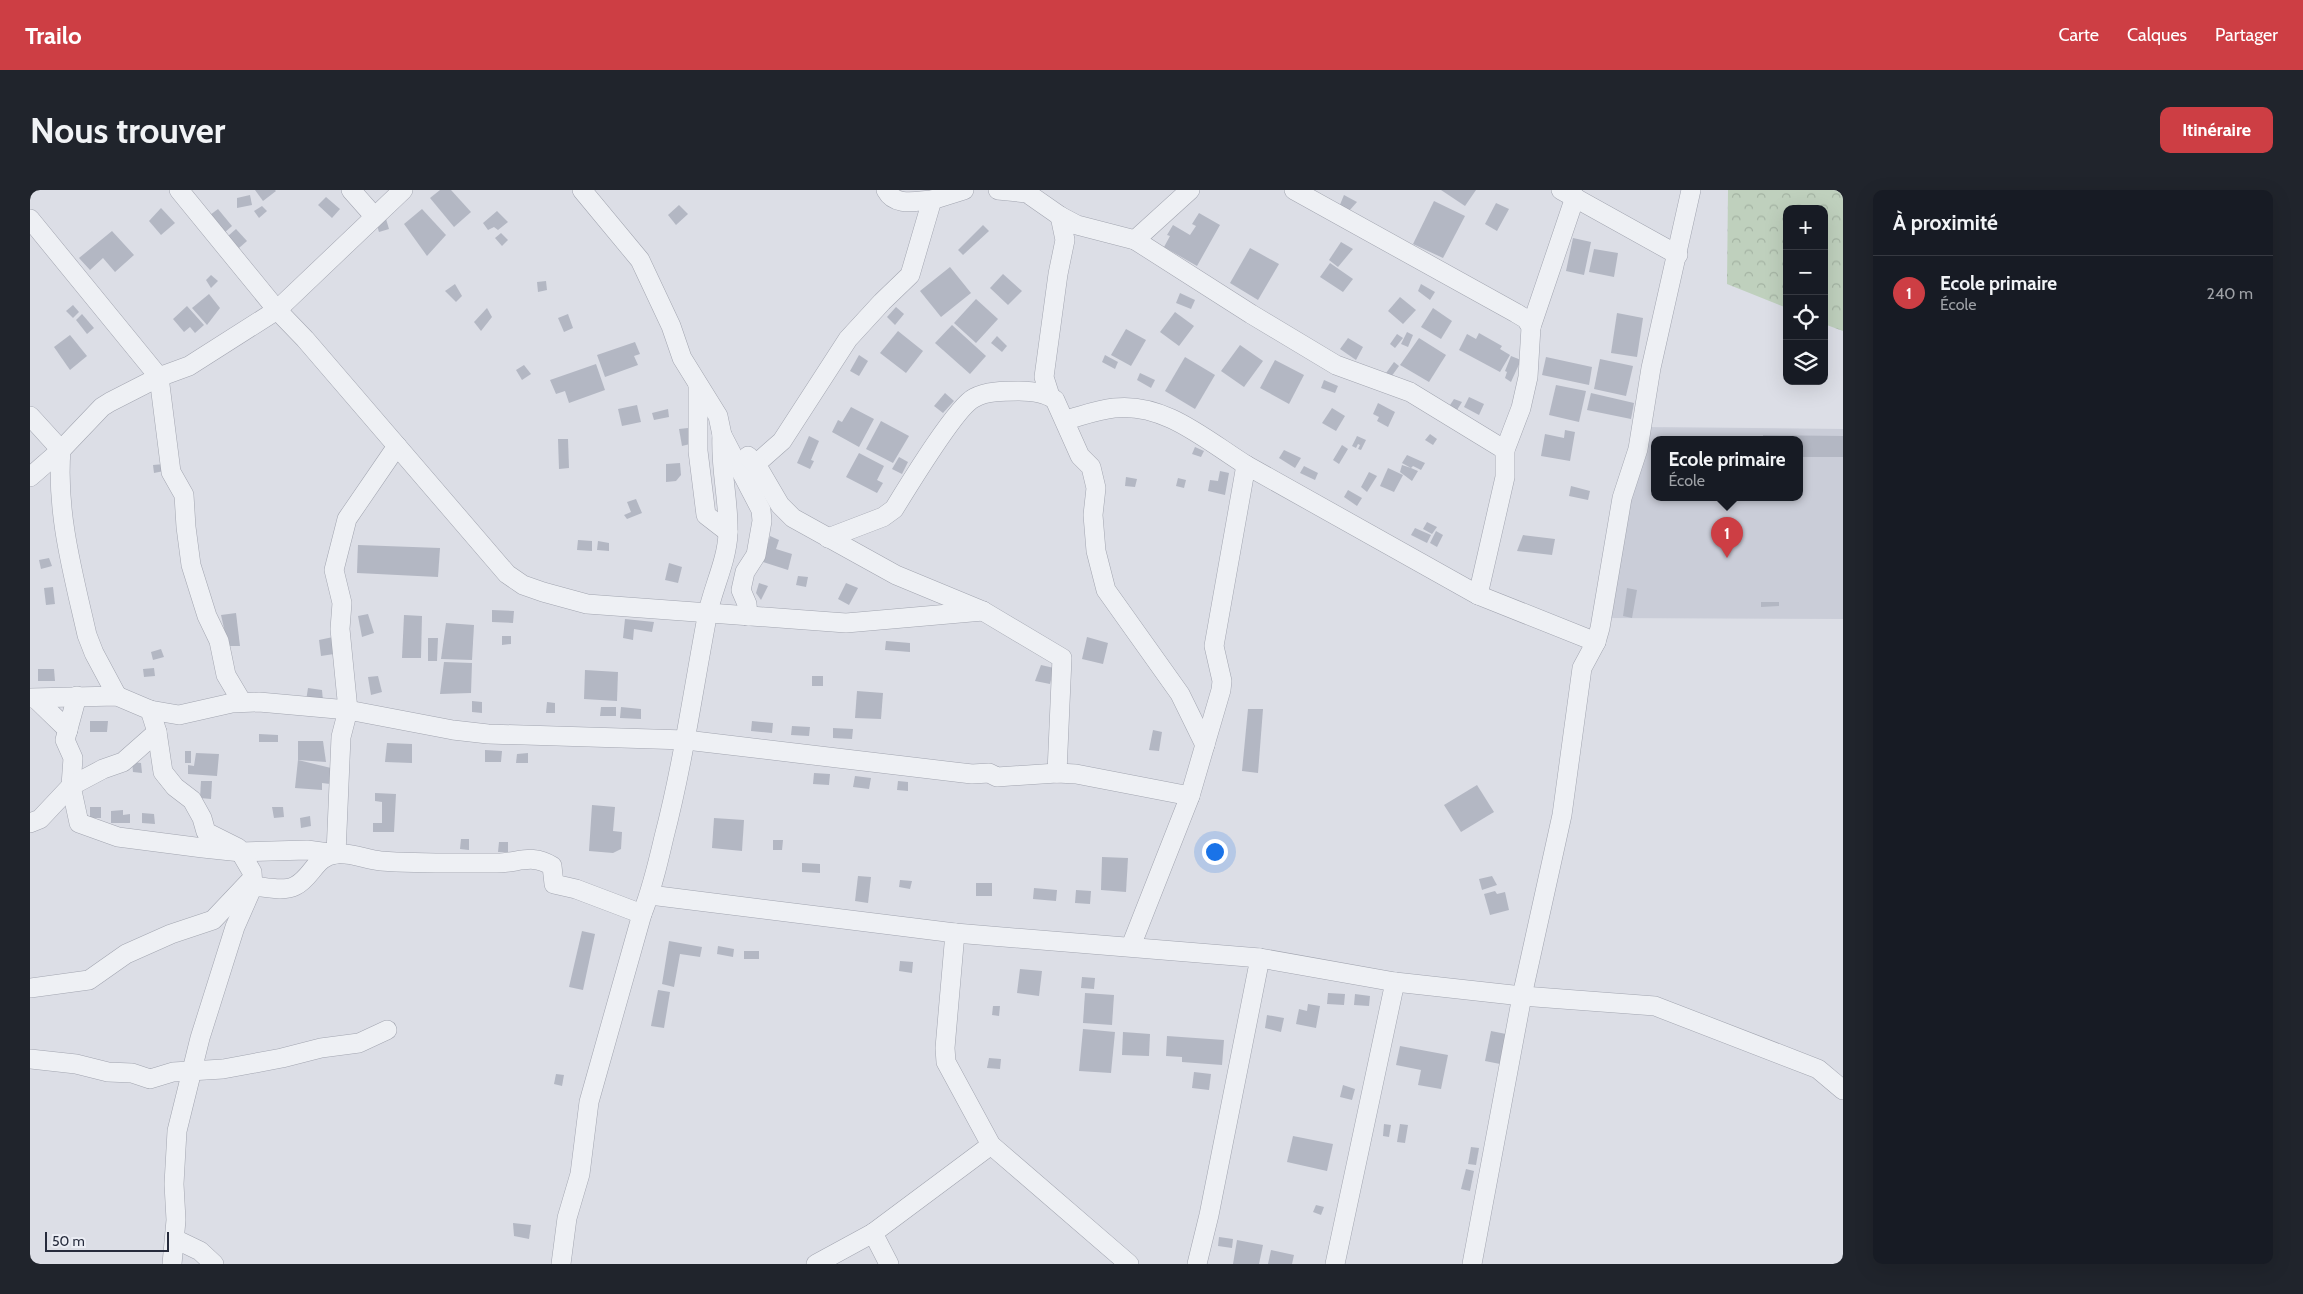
<!DOCTYPE html>
<html lang="fr">
<meta charset="utf-8">
<style>
:root{--surface:#171b24;--page:#20242c;--text:#f1f3f6;--muted:#9ea1a6;--line:#363941;--accent:#cd3e44}
body{margin:0;font-family:Cabin,sans-serif;background:var(--page);color:var(--text)}
.controls{position:absolute;right:15px;top:15px;display:grid;overflow:hidden;border-radius:10px;box-shadow:0 5px 20px #0002}
.controls button{width:45px;height:45px;display:grid;place-items:center;padding:0;border:0;border-bottom:1px solid var(--line);background:var(--surface);color:var(--text);font:25px sans-serif}
.scale{position:absolute;left:15px;bottom:12px;width:124px;box-sizing:border-box;padding-left:5px;border:2px solid #262b3c;border-top:0;font-size:14px;line-height:18px;white-space:nowrap;color:#262b3c;-webkit-text-stroke:4px #ebedf4;paint-order:stroke}
.you{position:absolute;left:1184px;top:661px;width:18px;height:18px;margin:-12px;border:4px solid #fff;border-radius:50%;background:#1a73e8;box-shadow:0 0 0 8px #1a73e833}
.badge{display:grid;place-items:center;width:32px;height:32px;border-radius:50%;background:var(--accent);color:#fff;font-size:16px;font-weight:700}
.pin{position:absolute;translate:-50% -41px;filter:drop-shadow(0 1px 2px #0008)}
.pin::after{content:'';position:absolute;top:26px;width:18px;height:15px;background:inherit;clip-path:polygon(0 0,100% 0,50% 100%)}
.popup{position:absolute;left:1621px;top:246px;width:152px;height:65px;box-sizing:border-box;display:grid;place-content:center;border-radius:10px;background:var(--surface);filter:drop-shadow(0 1px 4px #0005);font-size:16px;white-space:nowrap;color:var(--muted)}
.popup b{font-size:19px;color:var(--text)}
.popup::after{content:'';position:absolute;left:50%;top:100%;margin-left:-10px;border:10px solid transparent;border-top-color:var(--surface)}
.list{margin:0;padding:0;list-style:none}
h2{display:flex;justify-content:space-between;align-items:center;height:65px;margin:0;padding:0 20px;font-size:21px}
h2 small{font-size:16px;font-weight:400;color:var(--muted)}
.list li{display:grid;grid-template-columns:32px 1fr auto;gap:15px;align-items:center;box-sizing:border-box;height:75px;padding:0 20px;border-top:1px solid var(--line)}
.list b{display:block;font-size:19px;white-space:nowrap}
.list p{margin:0;font-size:16px;white-space:nowrap;color:var(--muted)}
.list em{font-size:16px;font-style:normal;color:var(--muted)}
.icon{flex:none;width:28px;height:28px;fill:none;stroke:currentColor;stroke-width:2;stroke-linecap:round;stroke-linejoin:round}
.map{position:relative;flex:none;width:1813px;height:1074px;overflow:hidden;border-radius:10px}
header{display:flex;align-items:center;gap:30px;box-sizing:border-box;height:70px;padding:0 25px;background:var(--accent);color:#fff}
header strong{font-size:24px}
nav{display:flex;gap:28px;margin-inline-start:auto;font-size:18px}
.intro{display:flex;align-items:center;justify-content:space-between;box-sizing:border-box;height:120px;padding:0 30px}
h1{margin:0;font-size:35px}
.button{padding:12px 22px;border-radius:10px;background:var(--accent);color:#fff;font-size:18px;font-weight:700}
main{display:flex;gap:30px;padding:0 30px}
aside{flex:1;background:var(--surface);border-radius:10px;box-shadow:0 5px 20px #0002}
.map>svg:first-child{display:block}
.built{fill:#cacdd8;fill-rule:evenodd}
.park{fill:url(#park-crowns)}
.building{fill:#b3b7c3}
.lines{fill:none;stroke-linecap:round;stroke-linejoin:round}
.minor-casing{stroke:#a2a5b0;stroke-width:20}
.minor{stroke:#eef0f4;stroke-width:19}
</style>
<header>
<strong>Trailo</strong>
<nav><a>Carte</a><a>Calques</a><a>Partager</a></nav>
</header>
<div class="intro"><h1>Nous trouver</h1><a class="button">Itinéraire</a></div>
<main>
<div class="map">
<svg width="1813" height="1074" viewBox="0 0 1813 1074">
<defs>
<pattern id="park-crowns" width="20" height="18" patternUnits="userSpaceOnUse" patternTransform="scale(1.25)"><rect width="20" height="18" fill="#bfd0bd"/><path d="M2 6a3 3 0 1 1 6 0M12 15a3 3 0 1 1 6 0" fill="none" stroke="#a4b3a3"/></pattern>
</defs>
<rect width="100%" height="100%" fill="#dcdee6"/>
<path class="built" d="M1612,237L1813,239V429L1572,428ZM1624,249H1770V307H1624Z"/>
<polygon class="park" points="1698,0 1813,0 1813,141 1794,134 1794,19 1757,19 1757,118 1697,94"/>
<g class="building">
<polygon points="225,0 245,0 246,1 233,11"/>
<polygon points="410,0 421,0 441,22 424,37 400,8"/>
<polygon points="1411,0 1446,0 1435,16"/>
<polygon points="220,5 222,15 207,18 207,8"/>
<polygon points="1314,5 1327,12 1319,21 1309,17"/>
<polygon points="296,7 310,19 302,28 288,15"/>
<polygon points="1404,11 1435,26 1413,68 1383,54"/>
<polygon points="1466,13 1479,19 1467,41 1455,34"/>
<polygon points="649,15 658,24 646,35 638,25"/>
<polygon points="232,16 237,21 229,28 224,21"/>
<polygon points="131,18 145,33 131,45 119,31"/>
<polygon points="188,19 202,36 194,43 180,25"/>
<polygon points="392,19 416,45 397,66 374,34"/>
<polygon points="467,21 478,32 468,40 464,37 458,40 453,33"/>
<polygon points="1169,23 1190,35 1167,76 1134,57 1140,46 1137,45 1143,35 1160,45 1166,36 1162,34"/>
<polygon points="356,29 359,39 349,42 346,32"/>
<polygon points="953,35 959,41 933,65 928,60"/>
<polygon points="206,39 217,51 209,58 198,46"/>
<polygon points="82,41 104,65 85,82 73,68 60,80 49,68"/>
<polygon points="471,43 478,50 472,56 465,48"/>
<polygon points="1543,48 1561,52 1554,85 1536,81"/>
<polygon points="1311,52 1323,59 1308,77 1299,70"/>
<polygon points="1220,58 1249,74 1228,110 1200,93"/>
<polygon points="1564,59 1588,63 1584,87 1559,82"/>
<polygon points="1300,73 1323,89 1313,102 1290,87"/>
<polygon points="920,77 941,103 911,127 890,101"/>
<polygon points="973,84 992,101 978,115 960,98"/>
<polygon points="181,85 188,91 181,98 176,90"/>
<polygon points="516,91 517,100 508,102 507,92"/>
<polygon points="425,94 432,106 426,112 415,101"/>
<polygon points="1391,94 1405,102 1400,110 1388,101"/>
<polygon points="1150,103 1165,110 1161,119 1146,113"/>
<polygon points="179,104 190,118 177,135 162,118"/>
<polygon points="1370,107 1386,120 1373,134 1358,121"/>
<polygon points="946,109 968,129 946,153 924,133"/>
<polygon points="43,115 49,122 43,128 36,121"/>
<polygon points="157,116 174,135 165,143 160,137 154,142 143,129"/>
<polygon points="866,117 874,124 865,135 857,127"/>
<polygon points="457,118 462,127 451,141 444,132"/>
<polygon points="1403,118 1422,131 1411,149 1391,137"/>
<polygon points="1145,122 1164,136 1149,156 1130,142"/>
<polygon points="1587,123 1613,128 1607,167 1581,163"/>
<polygon points="52,124 64,138 57,144 46,130"/>
<polygon points="538,124 543,138 534,142 528,128"/>
<polygon points="922,135 956,166 940,184 905,153"/>
<polygon points="1096,139 1116,150 1101,176 1081,165"/>
<polygon points="868,141 893,161 876,183 850,163"/>
<polygon points="1377,142 1383,145 1378,157 1371,154"/>
<polygon points="1449,143 1472,156 1470,159 1480,165 1470,182 1429,160 1437,144 1446,149"/>
<polygon points="1367,144 1373,148 1365,158 1360,154"/>
<polygon points="40,145 57,166 40,180 24,157"/>
<polygon points="967,146 977,156 972,162 961,153"/>
<polygon points="1318,148 1333,157 1326,170 1310,159"/>
<polygon points="1389,148 1416,165 1399,192 1370,175"/>
<polygon points="605,152 610,164 604,166 608,175 575,187 567,165"/>
<polygon points="1210,155 1233,171 1214,197 1191,181"/>
<polygon points="829,165 838,171 829,186 820,181"/>
<polygon points="1075,165 1088,172 1085,179 1072,172"/>
<polygon points="1481,166 1491,170 1481,192 1475,188 1477,182 1475,181"/>
<polygon points="1155,167 1185,185 1165,219 1135,201"/>
<polygon points="1516,167 1562,177 1559,195 1512,185"/>
<polygon points="1570,169 1603,176 1596,206 1564,199"/>
<polygon points="1245,170 1274,185 1259,214 1230,198"/>
<polygon points="1364,172 1369,176 1361,187 1356,183"/>
<polygon points="566,174 575,200 539,213 535,201 526,204 520,190"/>
<polygon points="494,175 501,184 492,190 486,180"/>
<polygon points="1110,183 1125,190 1121,198 1107,190"/>
<polygon points="1294,190 1308,196 1305,203 1291,198"/>
<polygon points="1526,195 1556,201 1549,232 1519,225"/>
<polygon points="915,203 924,211 913,223 904,216"/>
<polygon points="1561,203 1604,213 1601,229 1557,220"/>
<polygon points="1439,207 1454,214 1449,225 1434,217"/>
<polygon points="1424,209 1432,212 1427,220 1420,215"/>
<polygon points="1348,213 1365,222 1358,237 1347,231 1349,227 1343,224"/>
<polygon points="607,215 611,232 592,236 588,219"/>
<polygon points="821,217 844,229 829,257 802,242 808,230 812,232"/>
<polygon points="1302,218 1315,226 1306,241 1292,233"/>
<polygon points="638,219 639,227 624,230 622,223"/>
<polygon points="851,231 879,246 863,273 836,259"/>
<polygon points="658,238 660,254 652,256 649,239"/>
<polygon points="1535,240 1545,242 1540,271 1511,266 1515,244 1534,248"/>
<polygon points="1400,244 1407,249 1403,255 1395,250"/>
<polygon points="1733,245 1813,246 1813,267 1770,267 1770,249 1733,249"/>
<polygon points="779,246 789,251 781,270 784,271 780,279 767,273"/>
<polygon points="1327,246 1336,250 1331,260 1328,259 1330,255 1328,254 1326,258 1322,256"/>
<polygon points="528,249 538,249 539,278 529,279"/>
<polygon points="1312,255 1318,259 1309,274 1303,270"/>
<polygon points="1165,257 1174,261 1171,267 1162,264"/>
<polygon points="1254,260 1271,268 1265,278 1249,268"/>
<polygon points="829,263 854,276 847,290 853,293 847,303 816,287"/>
<polygon points="1377,265 1395,273 1391,280 1383,276 1381,278 1388,281 1382,291 1370,282 1372,275 1381,278 1372,273"/>
<polygon points="869,267 878,272 872,284 862,279"/>
<polygon points="650,273 651,285 646,291 636,292 636,274"/>
<polygon points="134,274 134,281 124,283 123,275"/>
<polygon points="1274,276 1288,283 1285,290 1270,283"/>
<polygon points="1358,278 1373,285 1364,302 1350,296"/>
<polygon points="1190,281 1199,283 1195,305 1178,301 1180,290 1188,291"/>
<polygon points="1339,282 1347,286 1337,302 1331,297"/>
<polygon points="1096,287 1107,289 1105,297 1095,296"/>
<polygon points="1148,288 1156,290 1154,298 1146,296"/>
<polygon points="1541,296 1560,301 1558,310 1539,306"/>
<polygon points="1318,300 1332,308 1327,316 1314,307"/>
<polygon points="606,309 612,323 597,329 594,325 601,322 597,312"/>
<polygon points="1397,332 1407,337 1402,344 1393,339"/>
<polygon points="1385,338 1401,345 1397,353 1381,345"/>
<polygon points="1406,341 1413,345 1407,357 1400,353"/>
<polygon points="1493,345 1525,349 1522,365 1487,361"/>
<polygon points="740,346 749,350 746,359 762,364 758,380 733,372"/>
<polygon points="548,350 562,351 562,361 547,360"/>
<polygon points="568,351 579,353 579,361 567,360"/>
<polygon points="328,355 410,358 408,387 327,383"/>
<polygon points="19,368 22,376 11,379 9,370"/>
<polygon points="639,373 652,377 648,393 635,390"/>
<polygon points="768,386 778,387 776,397 766,395"/>
<polygon points="729,393 738,396 731,410 726,403"/>
<polygon points="816,393 828,398 819,415 808,409"/>
<polygon points="23,397 25,414 16,415 14,398"/>
<polygon points="1597,398 1607,400 1602,428 1593,426"/>
<polygon points="1731,412 1749,412 1749,416 1731,417"/>
<polygon points="462,420 484,421 483,433 462,432"/>
<polygon points="206,423 210,456 198,456 191,425"/>
<polygon points="338,424 344,443 332,447 328,426"/>
<polygon points="374,425 392,426 391,468 372,468"/>
<polygon points="595,429 624,432 622,442 604,439 603,450 593,448"/>
<polygon points="416,433 444,435 442,470 411,469"/>
<polygon points="472,446 481,446 481,454 472,455"/>
<polygon points="303,447 304,464 291,466 289,450"/>
<polygon points="1057,447 1078,453 1073,474 1052,469"/>
<polygon points="398,448 408,448 407,471 398,471"/>
<polygon points="856,451 880,453 880,462 855,460"/>
<polygon points="131,459 134,467 123,470 121,462"/>
<polygon points="414,472 442,473 441,503 410,504"/>
<polygon points="1011,475 1024,478 1020,494 1005,491"/>
<polygon points="124,478 125,486 114,487 113,479"/>
<polygon points="8,479 24,479 25,491 8,491"/>
<polygon points="555,480 588,482 587,511 554,509"/>
<polygon points="348,486 352,502 341,505 338,487"/>
<rect x="782" y="486" width="11" height="10"/>
<polygon points="278,498 292,500 293,511 276,511"/>
<polygon points="827,501 853,503 851,529 825,528"/>
<polygon points="442,511 452,512 452,523 442,522"/>
<polygon points="517,512 525,513 525,523 516,523"/>
<polygon points="571,517 586,517 586,526 570,526"/>
<polygon points="591,517 611,519 611,529 590,528"/>
<polygon points="1218,519 1233,519 1228,583 1212,581"/>
<polygon points="60,531 78,531 77,542 60,542"/>
<polygon points="722,531 743,533 742,543 721,541"/>
<polygon points="762,536 780,537 779,546 761,545"/>
<polygon points="803,538 823,539 822,549 803,548"/>
<polygon points="1123,540 1132,542 1129,561 1119,560"/>
<polygon points="229,544 248,545 248,552 229,552"/>
<polygon points="268,551 293,551 296,572 268,570"/>
<polygon points="357,553 382,554 382,573 355,572"/>
<polygon points="455,560 472,561 471,572 455,572"/>
<rect x="155" y="561" width="6" height="12"/>
<polygon points="166,563 189,564 187,586 158,584 158,575 164,576"/>
<polygon points="498,563 498,573 486,573 487,564"/>
<polygon points="268,570 301,578 300,594 292,593 292,600 265,598"/>
<polygon points="102,572 111,573 112,583 103,582"/>
<polygon points="784,583 800,584 799,595 783,594"/>
<polygon points="825,586 841,588 839,599 823,597"/>
<polygon points="171,591 182,591 181,609 170,608"/>
<polygon points="868,591 878,592 878,601 867,600"/>
<polygon points="1447,595 1464,622 1431,642 1414,615"/>
<polygon points="345,603 366,604 364,642 343,642 343,633 352,633 352,612 345,611"/>
<polygon points="562,615 585,617 583,641 592,642 591,659 583,663 559,661"/>
<rect x="60" y="617" width="11" height="11"/>
<polygon points="242,617 253,617 254,627 244,628"/>
<polygon points="93,620 93,625 100,624 100,633 81,633 81,621"/>
<polygon points="112,623 124,624 125,634 112,633"/>
<polygon points="280,626 281,636 271,638 270,628"/>
<polygon points="684,628 714,630 712,661 682,658"/>
<polygon points="431,649 439,649 439,660 430,659"/>
<polygon points="743,650 753,650 752,660 743,660"/>
<polygon points="469,652 478,652 478,662 468,662"/>
<polygon points="1072,667 1098,668 1096,702 1071,700"/>
<polygon points="772,673 790,674 790,683 772,682"/>
<polygon points="828,686 841,687 838,713 825,711"/>
<polygon points="1462,686 1467,695 1452,700 1449,689"/>
<polygon points="870,690 882,691 880,699 869,697"/>
<rect x="946" y="693" width="16" height="13"/>
<polygon points="1004,698 1027,700 1026,711 1003,709"/>
<polygon points="1046,700 1061,701 1060,714 1045,713"/>
<polygon points="1465,701 1467,704 1475,702 1479,720 1460,725 1454,704"/>
<polygon points="552,741 565,744 553,800 539,797"/>
<polygon points="639,751 672,757 670,767 650,764 644,797 632,794"/>
<polygon points="688,756 704,759 703,767 687,764"/>
<rect x="714" y="761" width="15" height="8"/>
<polygon points="870,771 883,772 882,783 869,781"/>
<polygon points="990,779 1012,781 1009,806 987,803"/>
<polygon points="1052,787 1065,788 1064,799 1051,798"/>
<polygon points="628,800 640,802 634,838 621,836"/>
<polygon points="1055,803 1084,805 1082,835 1053,833"/>
<polygon points="1298,803 1315,804 1314,815 1297,814"/>
<polygon points="1325,804 1340,806 1339,816 1324,815"/>
<polygon points="1278,814 1290,816 1286,838 1266,834 1269,819 1277,821"/>
<polygon points="963,816 970,816 969,826 962,825"/>
<polygon points="1237,825 1254,828 1251,842 1235,838"/>
<polygon points="1053,839 1085,842 1081,883 1049,881"/>
<polygon points="1461,841 1476,844 1470,874 1455,871"/>
<polygon points="1093,842 1120,844 1119,866 1092,865"/>
<polygon points="1137,846 1194,850 1192,875 1152,872 1152,867 1136,866"/>
<polygon points="1370,856 1418,865 1411,899 1388,895 1391,880 1366,875"/>
<polygon points="959,868 971,869 970,879 957,878"/>
<polygon points="1164,882 1181,884 1179,900 1162,898"/>
<polygon points="526,884 534,885 532,896 524,894"/>
<polygon points="1313,895 1325,899 1322,910 1310,907"/>
<polygon points="1354,934 1361,935 1359,947 1353,946"/>
<polygon points="1370,934 1378,935 1375,953 1367,952"/>
<polygon points="1263,946 1303,954 1297,981 1257,972"/>
<polygon points="1441,957 1449,958 1446,975 1438,974"/>
<polygon points="1436,979 1444,981 1440,1001 1431,999"/>
<polygon points="1286,1015 1294,1017 1291,1025 1283,1022"/>
<polygon points="483,1033 501,1035 499,1049 484,1046"/>
<polygon points="1189,1047 1203,1049 1202,1058 1188,1056"/>
<polygon points="1207,1050 1233,1055 1229,1074 1203,1074"/>
<polygon points="1241,1060 1264,1065 1262,1074 1238,1074"/>
</g>
<g class="lines">
<defs>
<g id="minor">
<polyline points="149,0 247,120 275,149 477,384 493,395 513,402 557,414 816,433 953,421"/>
<polyline points="321,0 344,26"/>
<polyline points="552,0 610,70 641,136 652,168 688,226 692,245 731,320 732,331 726,365 715,382 711,400 717,414 718,426"/>
<path d="M856,0C865,17 886,11 902,10"/>
<polyline points="968,0 997,3 1030,26 1047,35 1105,50 1221,124 1306,175 1380,202 1475,260"/>
<polyline points="1264,0 1486,123 1496,129 1501,137 1498,187 1491,218 1475,260 1475,287 1448,405"/>
<polyline points="1531,0 1648,65"/>
<polyline points="0,29 129,187 141,282 154,305 156,337 161,375 177,426 189,451 196,485 212,512"/>
<polyline points="1105,50 1160,0"/>
<polyline points="1501,137 1545,7"/>
<polyline points="668,195 668,261 676,325 698,342"/>
<polyline points="1020,206 1014,187 1028,84 1035,50 1030,26"/>
<polyline points="0,226 31,260 72,217 80,212 129,187 159,176 247,120 373,0"/>
<path d="M1035,230C1051,226 1067,220 1084,218C1134,212 1176,250 1216,275"/>
<path d="M31,260C26,323 43,383 57,445L64,463L87,506"/>
<polyline points="718,266 726,274 752,251 818,149 852,112 880,85 902,10 934,0"/>
<polyline points="726,274 750,315 763,328 866,385 953,421 1032,468 1027,583"/>
<polyline points="0,287 31,260"/>
<path d="M798,348L853,327L864,319C877,298 926,217 944,208C956,201 975,201 989,201C1001,201 1015,202 1025,210L1050,266L1061,277L1066,298L1063,325L1066,361L1076,400L1150,504L1175,555"/>
<polyline points="47,506 35,550 43,568 41,596 49,633 88,647 173,658 211,662 277,660 306,664 311,547 318,520 310,439 312,413 304,380 317,329 367,256"/>
<polyline points="0,508 87,506 120,520 149,525 202,513 229,512 318,520 423,540 458,544 656,550 942,584 959,583 967,587 1027,583 1046,584 1160,606"/>
<polyline points="6,509 38,540"/>
<polyline points="120,520 127,542 133,582 145,597 162,610 172,628 176,642 208,658 222,682 223,696 205,737 170,848 147,941 144,994 146,1030 142,1074"/>
<polyline points="0,633 10,629 41,596 73,579 93,572 127,542"/>
<path d="M223,696C235,697 254,702 265,696C282,688 285,666 306,664C321,662 337,670 351,671C390,674 428,673 467,673C488,673 502,663 522,676L524,694L546,699L612,724"/>
<polyline points="620,705 925,743 915,858 916,872 961,955 1099,1074"/>
<polyline points="925,743 1230,768 1365,792 1492,806 1625,816 1788,879 1813,900"/>
<polyline points="1101,756 1160,606 1191,500 1192,491 1184,456 1216,275 1448,405 1566,452"/>
<polyline points="0,798 59,790 96,764 141,744 183,730 219,692"/>
<polyline points="0,869 46,874 78,882 102,883 120,889 143,882 193,879 252,868 291,858 329,853 357,840"/>
<polyline points="843,1043 859,1074"/>
<polyline points="145,1049 170,1061 184,1074"/>
<path d="M531,1074L537,1028L550,984L559,912L612,724C622,699 628,673 634,647C653,574 663,501 677,427C682,399 697,372 698,343C699,310 690,278 692,245"/>
<polyline points="786,1074 843,1043 961,955"/>
<polyline points="1167,1074 1179,1025 1230,768"/>
<polyline points="1305,1074 1365,792"/>
<polyline points="1442,1074 1492,806 1532,625 1552,478 1566,452 1570,438 1592,308 1608,259 1621,178 1661,0"/>
</g>
</defs>
<use href="#minor" class="minor-casing"/>
<use href="#minor" class="minor"/>
</g>
</svg>
<div class="controls">
<button>+</button>
<button>−</button>
<button><svg class="icon" aria-label="locate" viewBox="0 0 24 24"><circle cx="12" cy="12" r="6"/><path d="M12 2v4M12 18v4M2 12h4M18 12h4"/></svg></button>
<button><svg class="icon" aria-label="layers" viewBox="0 0 24 24"><path d="M12 4l9 5-9 5-9-5zM3 14l9 5 9-5"/></svg></button>
</div>
<div class="scale">50 m</div>
<div class="you"></div>
<div class="pin badge" style="left:1697px;top:368px">1</div>
<div class="popup"><b>Ecole primaire</b>École</div>
</div>
<aside>
<h2>À proximité<small></small></h2>
<ul class="list">
<li><span class="badge">1</span><div><b>Ecole primaire</b><p>École</p></div><em>240 m</em></li>
</ul>
</aside>
</main>
